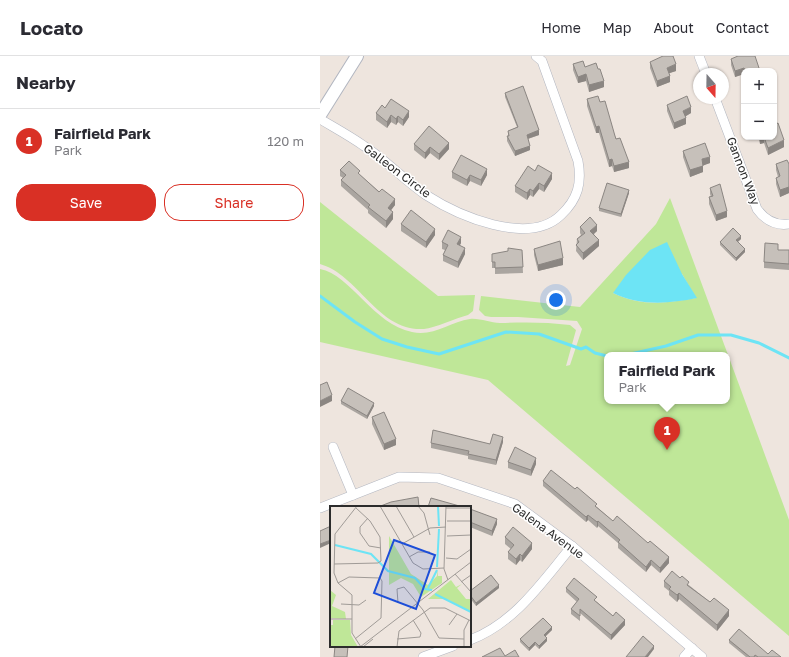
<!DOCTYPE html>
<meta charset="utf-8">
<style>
:root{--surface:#fff;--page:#f2f2f3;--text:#2b2b33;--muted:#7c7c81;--line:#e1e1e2;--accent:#d93025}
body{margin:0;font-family:"Golos Text",sans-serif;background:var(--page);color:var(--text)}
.controls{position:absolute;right:12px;top:12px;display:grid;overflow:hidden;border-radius:8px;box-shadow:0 1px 3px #0004}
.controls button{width:36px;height:36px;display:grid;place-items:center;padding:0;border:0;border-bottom:1px solid var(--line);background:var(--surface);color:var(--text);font:20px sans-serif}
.compass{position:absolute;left:373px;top:12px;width:36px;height:36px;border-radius:50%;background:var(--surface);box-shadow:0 1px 3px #0004;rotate:160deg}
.you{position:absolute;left:236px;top:244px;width:14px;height:14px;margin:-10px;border:3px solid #fff;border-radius:50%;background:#1a73e8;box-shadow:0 0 0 6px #1a73e833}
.badge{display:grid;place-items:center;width:26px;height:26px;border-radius:50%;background:var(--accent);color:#fff;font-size:13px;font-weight:700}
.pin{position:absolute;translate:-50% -33px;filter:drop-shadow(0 1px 2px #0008)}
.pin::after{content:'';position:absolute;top:21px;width:14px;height:12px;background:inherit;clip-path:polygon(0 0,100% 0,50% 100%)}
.popup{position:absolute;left:284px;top:296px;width:126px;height:52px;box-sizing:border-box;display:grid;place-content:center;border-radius:8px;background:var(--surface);filter:drop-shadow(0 1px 3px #0005);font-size:13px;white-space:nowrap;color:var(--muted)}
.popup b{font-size:15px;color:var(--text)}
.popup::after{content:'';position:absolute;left:50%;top:100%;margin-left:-8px;border:8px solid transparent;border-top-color:var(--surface)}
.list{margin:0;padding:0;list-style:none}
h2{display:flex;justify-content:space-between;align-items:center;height:52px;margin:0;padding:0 16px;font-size:17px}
h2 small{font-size:13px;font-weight:400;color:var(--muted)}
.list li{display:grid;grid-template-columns:26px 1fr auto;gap:12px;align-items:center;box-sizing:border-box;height:64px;padding:0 16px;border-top:1px solid var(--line)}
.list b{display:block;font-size:15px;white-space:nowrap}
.list p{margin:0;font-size:13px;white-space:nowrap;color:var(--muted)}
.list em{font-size:13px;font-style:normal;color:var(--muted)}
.actions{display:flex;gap:8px;padding:12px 16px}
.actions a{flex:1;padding:9px 0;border:1px solid var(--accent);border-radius:16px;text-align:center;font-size:14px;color:var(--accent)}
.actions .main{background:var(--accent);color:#fff}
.map{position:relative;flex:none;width:469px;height:601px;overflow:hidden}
header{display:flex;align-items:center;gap:24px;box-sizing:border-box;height:56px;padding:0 20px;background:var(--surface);border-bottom:1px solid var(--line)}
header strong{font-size:19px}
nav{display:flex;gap:22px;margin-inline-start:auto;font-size:14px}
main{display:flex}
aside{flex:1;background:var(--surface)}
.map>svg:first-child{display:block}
.green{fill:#bfe798;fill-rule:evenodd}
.water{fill:#6de4f5}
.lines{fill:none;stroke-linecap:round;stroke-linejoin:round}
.stream{stroke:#6de4f5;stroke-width:3}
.minor-casing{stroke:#b2b6c0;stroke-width:10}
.tertiary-casing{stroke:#b2b6c0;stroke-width:14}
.minor{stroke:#fff;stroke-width:9}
.tertiary{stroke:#fff;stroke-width:12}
.wall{fill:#aaa5a0}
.shaded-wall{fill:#8b8682}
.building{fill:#c6c0ba;stroke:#8b8682}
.labels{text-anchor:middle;stroke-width:3;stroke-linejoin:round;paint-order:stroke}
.street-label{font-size:12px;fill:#2c2c2c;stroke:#fff}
.inset-river{fill:none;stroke:#6de4f5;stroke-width:2}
.inset-road{fill:none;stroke:#a09b97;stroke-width:1}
.view{fill:#1d4ed8;fill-opacity:0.15;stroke:#1d4ed8;stroke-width:2}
.inset-edge{fill:none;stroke:#2c2c2c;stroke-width:2}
</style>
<header>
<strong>Locato</strong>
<nav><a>Home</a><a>Map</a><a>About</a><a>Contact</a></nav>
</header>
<main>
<aside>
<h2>Nearby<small></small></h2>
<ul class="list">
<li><span class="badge">1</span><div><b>Fairfield Park</b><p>Park</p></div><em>120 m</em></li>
</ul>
<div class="actions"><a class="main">Save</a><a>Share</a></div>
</aside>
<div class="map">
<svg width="469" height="601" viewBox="0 0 469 601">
<rect width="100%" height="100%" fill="#eee5de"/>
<g class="green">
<path d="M350,142L469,464V580L168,324L0,286V213C31,219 53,268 92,276C113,281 130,266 150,263C160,262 170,267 180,267C204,266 227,266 250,269L256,274L246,310L250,309L262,273L257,265L198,261H171L165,260L159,254L161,240L260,251L336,168ZM362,218L376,242C346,247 322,251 293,237ZM287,299H407V345H287Z"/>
<path d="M0,146L118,240L155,239L153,255L148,259C136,262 115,272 104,273C58,276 39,219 0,208Z"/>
</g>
<path class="water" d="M347,186L362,218L377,242C348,248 320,250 293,237L306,219L330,194Z"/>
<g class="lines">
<g class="stream">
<polyline points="0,240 35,266 62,283 87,291 119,298 186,276 219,278 261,293 266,291 275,297 287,300"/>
<polyline points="306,299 346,290 378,279 411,279 439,287 469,302"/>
</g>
<defs>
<g id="minor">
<polyline points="379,0 386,18"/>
<path d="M395,42L437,153C445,164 455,170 469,168"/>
<path d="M0,63C15,72 30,80 44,90C66,104 84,124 106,139C137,159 208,191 241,159C258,143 262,127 258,105L222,5L216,0"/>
<polyline points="13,391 33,439"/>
<polyline points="0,452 79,421 118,422 195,448 252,490 382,601"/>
<path d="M150,584C195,567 222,526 252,490"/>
<polyline points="103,601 133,590"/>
<polyline points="364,601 372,592"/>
</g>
<polyline id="tertiary" points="0,59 37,0"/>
</defs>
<use href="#minor" class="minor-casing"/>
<use href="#tertiary" class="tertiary-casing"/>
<use href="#minor" class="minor"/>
<use href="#tertiary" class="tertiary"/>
</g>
<g class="wall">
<polygon points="411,3 440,15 424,15 424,18 415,21 411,9"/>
<polygon points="330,6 356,15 349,17 350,26 337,31 330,12"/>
<polygon points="253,8 265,11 284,31 269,36 266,25 258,27 253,14"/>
<polygon points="185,37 219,79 208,83 210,94 195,100 187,85 187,80 188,80 188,75 197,71 185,41"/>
<polygon points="267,43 280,46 309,112 294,116 292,110 289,111 279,77 276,77 267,50"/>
<polygon points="347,49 371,57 365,60 366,68 354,73 347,55"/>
<polygon points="65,52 89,61 83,70 78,66 76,69 71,66 67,72 56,64 56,57"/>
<polygon points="438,81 454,81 464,91 448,99 444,87 440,88"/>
<polygon points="94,88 129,93 119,104 110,97 105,103 94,94"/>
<polygon points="363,95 390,107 383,109 383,116 370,121 363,101"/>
<polygon points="456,108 469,108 469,137 460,141 456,128 456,122 458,121 456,114"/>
<polygon points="20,114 40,119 75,149 71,154 73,163 66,172 48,157 48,154 21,130 21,124 23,122 20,120"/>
<polygon points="215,115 232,123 224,136 219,133 213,141 210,139 207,144 195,136 195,130"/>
<polygon points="132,116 167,119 161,130 150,125 147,130 132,122"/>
<polygon points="390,132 407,161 396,165 389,148 389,141 391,141 390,138"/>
<polygon points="309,137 301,161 279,155 279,152"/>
<polygon points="81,168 115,179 106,192 81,175"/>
<polygon points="260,171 277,175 274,178 279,190 263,204 256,195 257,183 261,179 260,177"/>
<polygon points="421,183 418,186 425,196 416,205 400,189 400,186"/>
<polygon points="122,186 141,187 140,189 145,198 138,212 123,205 123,199 125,194 122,193"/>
<polygon points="214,193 243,209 218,215 214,199"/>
<polygon points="202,194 203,217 175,218 175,212 172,212 172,198"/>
<polygon points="458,194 469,194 469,214 444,212 444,206"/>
<polygon points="21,345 54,350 47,363 21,348"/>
<polygon points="52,361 76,389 64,394 52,368"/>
<polygon points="183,386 176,409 148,403 148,400 111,392 111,387 170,388"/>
<polygon points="188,406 216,408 211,420 188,412"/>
<polygon points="223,425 277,451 293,465 349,507 340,517 331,509 326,516 298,492 298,487 278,470 277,472 268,464 266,466 223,430"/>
<polygon points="150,453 177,468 172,480 150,471"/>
<polygon points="185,481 212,493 202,506 200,504 196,509 188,503 188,496 191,493 185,488"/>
<polygon points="360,522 390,546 409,560 397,575 359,543 357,546 349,539 349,535 344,531 344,525"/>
<polygon points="179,532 156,550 150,542 150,535"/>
<polygon points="246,532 277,546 293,560 305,569 291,584 260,557 260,565 251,558 251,553 257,546 246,536"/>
<polygon points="232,574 225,580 227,585 219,593 215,589 209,595 200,586 200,583"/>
<polygon points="409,584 448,598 461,601 426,601 409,587"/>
</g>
<g class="shaded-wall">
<polygon points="356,8 356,15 347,18 347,12"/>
<polygon points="424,12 424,18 415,21 415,15"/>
<polygon points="266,18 266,25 258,27 258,21"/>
<polygon points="350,20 350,26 337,31 337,25"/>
<polygon points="284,25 284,31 269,36 269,29"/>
<polygon points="371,51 371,57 363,62 363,55"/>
<polygon points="89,55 89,61 83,70 83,64"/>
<polygon points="71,59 71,66 67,72 67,66"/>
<polygon points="78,60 78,66 76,69 76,63"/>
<polygon points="366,62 366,68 354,73 354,67"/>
<polygon points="279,70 279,77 276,77 276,71"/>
<polygon points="219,74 219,79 207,83 207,79"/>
<polygon points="444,81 444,87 440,88 440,82"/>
<polygon points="464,84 464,91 448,99 448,92"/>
<polygon points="129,87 129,93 119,104 119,98"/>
<polygon points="210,90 210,94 195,100 195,95"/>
<polygon points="110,91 110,97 105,103 105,97"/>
<polygon points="390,101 390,107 382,110 382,103"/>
<polygon points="292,103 292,110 289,111 289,104"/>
<polygon points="309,106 309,112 294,116 294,110"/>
<polygon points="383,110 383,116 370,121 370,114"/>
<polygon points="167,113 167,119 161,130 161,124"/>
<polygon points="232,117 232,123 224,136 224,130"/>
<polygon points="150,119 150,125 147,130 147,124"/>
<polygon points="219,127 219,133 213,141 213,135"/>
<polygon points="469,131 469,137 460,141 460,134"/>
<polygon points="210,133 210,139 207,144 207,137"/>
<polygon points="309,134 309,137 301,161 301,158"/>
<polygon points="75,143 75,149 68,158 68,152"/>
<polygon points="407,155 407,161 396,165 396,159"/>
<polygon points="73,156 73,163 66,172 66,165"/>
<polygon points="277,169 277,175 270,181 270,175"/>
<polygon points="115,173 115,179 106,192 106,186"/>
<polygon points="421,180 421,183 416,187 416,184"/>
<polygon points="141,181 141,187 137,194 137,188"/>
<polygon points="279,184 279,190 263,204 263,197"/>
<polygon points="145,192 145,198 138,212 138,206"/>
<polygon points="425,193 425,196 416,205 416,202"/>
<polygon points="243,202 243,209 218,215 218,209"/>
<polygon points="12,339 12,345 0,351 0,345"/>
<polygon points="54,347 54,350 47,363 47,360"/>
<polygon points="183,381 183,386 176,409 176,404"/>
<polygon points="76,383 76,389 64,394 64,388"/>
<polygon points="216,402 216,408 211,420 211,414"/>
<polygon points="268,459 268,464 266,466 266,461"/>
<polygon points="177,463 177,468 172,480 172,475"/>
<polygon points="278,465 278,470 277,472 277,466"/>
<polygon points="11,484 11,487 0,492 0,488"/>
<polygon points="212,487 212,493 202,506 202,500"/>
<polygon points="200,498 200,504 196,509 196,503"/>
<polygon points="349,501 349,507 340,517 340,512"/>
<polygon points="331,504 331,509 326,516 326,511"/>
<polygon points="179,529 179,532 156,550 156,547"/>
<polygon points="359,537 359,543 357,546 357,539"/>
<polygon points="409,554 409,560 397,575 397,569"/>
<polygon points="305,564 305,569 291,584 291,579"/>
<polygon points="232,571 232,574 224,582 224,579"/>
<polygon points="227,582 227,585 219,593 219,590"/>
<polygon points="215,586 215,589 209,595 209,592"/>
<polygon points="334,590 334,593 328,601 325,601"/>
</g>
<g class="building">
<polygon points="343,0 353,0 356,8 347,12 350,20 337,25 330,6"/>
<polygon points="418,0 435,0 440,15 426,15 424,12 415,15 411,3"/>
<polygon points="263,5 265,11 276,7 278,13 280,13 284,25 269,29 266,18 258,21 253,8"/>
<polygon points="203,30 219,74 207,79 210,90 195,95 187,80 189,80 188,75 198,71 185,37"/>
<polygon points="278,40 280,46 285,45 295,80 296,83 300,82 309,106 294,110 292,103 289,104 279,70 276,71 267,43"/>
<polygon points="367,40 371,51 363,55 366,62 354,67 347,49"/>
<polygon points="71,43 89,55 83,64 78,60 76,63 71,59 67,66 56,57 62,49 65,52"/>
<polygon points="458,67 464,84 448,92 444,81 454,81 454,69"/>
<polygon points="109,70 129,87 119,98 110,91 105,97 94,88"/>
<polygon points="385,87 390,101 382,103 383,110 370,114 363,95"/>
<polygon points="141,99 167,113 161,124 150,119 147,124 132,116"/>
<polygon points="467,104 469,108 469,131 460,134 456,122 460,120 456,108"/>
<polygon points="29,105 40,115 38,117 59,136 62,133 75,143 68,152 73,156 66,165 48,151 50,149 21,124 26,119 20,114"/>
<polygon points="218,109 232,117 224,130 219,127 213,135 210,133 207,137 195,130 208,110 215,115"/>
<polygon points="287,127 309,134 301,158 279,152"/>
<polygon points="400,128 407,155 396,159 389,141 393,140 390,132"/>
<polygon points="91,154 115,173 106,186 81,168"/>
<polygon points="270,161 277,169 270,175 279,184 263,197 256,189 259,186 257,183 265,177 260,171"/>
<polygon points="413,172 421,180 416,184 425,193 416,202 400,186"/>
<polygon points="128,174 141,181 137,188 145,192 138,206 123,199 128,189 122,186"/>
<polygon points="240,185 243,202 218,209 214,193"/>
<polygon points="445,187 458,188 458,194 469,194 469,208 444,206"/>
<polygon points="188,192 202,194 203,211 175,212 175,206 172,206 172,198 188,195"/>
<polygon points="7,326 12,339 0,345 0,329"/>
<polygon points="28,332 54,347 47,360 21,345"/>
<polygon points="64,356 76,383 64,388 52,361"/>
<polygon points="113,374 170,388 173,378 183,381 176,404 148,398 149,395 111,387"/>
<polygon points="195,391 216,402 211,414 188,406"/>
<polygon points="231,414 255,433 257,431 277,448 275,450 293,465 297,460 328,487 330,485 349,501 340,512 331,504 326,511 298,486 300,484 278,465 277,466 268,459 266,461 223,425"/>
<polygon points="98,441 99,451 58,451 71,446"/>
<polygon points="111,442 143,451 108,451"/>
<polygon points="150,453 177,463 172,475 150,466"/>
<polygon points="11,470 11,484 0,488 0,475"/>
<polygon points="193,471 212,487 202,500 200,498 196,503 188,496 194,489 185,481"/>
<polygon points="352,515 360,522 362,520 369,526 367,529 390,546 394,542 409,554 397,569 359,537 357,539 349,533 351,531 344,525"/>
<polygon points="171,519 179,529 156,547 150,539 150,535"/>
<polygon points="254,522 277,541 274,544 293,560 296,556 305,564 291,579 260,553 260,560 251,553 259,543 246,532"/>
<polygon points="223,562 232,571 224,579 227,582 219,590 215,586 209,592 200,583"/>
<polygon points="419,573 448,598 452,594 461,601 438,601 435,599 434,601 430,601 409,584"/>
<polygon points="323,580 334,590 325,601 306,601"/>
<polygon points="15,590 28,590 27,601 14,601"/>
<polygon points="180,592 185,600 195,594 199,601 162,601"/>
</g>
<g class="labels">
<g class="street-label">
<text transform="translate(77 115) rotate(37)" y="4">Galleon Circle</text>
<text transform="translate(423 115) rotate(69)" y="4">Gannon Way</text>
<text transform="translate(228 475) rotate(36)" y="4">Galena Avenue</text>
</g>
</g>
<g transform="translate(10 450)">
<rect width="141" height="141" fill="#eee5de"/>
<path d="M59,30L81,68L98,79L107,70L108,63V70H112V77L91,91L83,78L71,72L59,79ZM121,74L126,81L132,78L127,82L136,93H141V106L117,93H98ZM0,84L6,89L2,100L15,106L16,113L0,112ZM3,114H20L21,129L28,141H0V119H3Z" fill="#bfe798"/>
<path class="inset-river" d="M108,0L109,20M5,39L41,48L58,65L85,72L95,83L102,84M107,61L109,23M98,82L107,64M105,88L141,106"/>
<path class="inset-road" d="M27,0L5,28L4,67L8,77L22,89V127L31,141M50,0L83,57L93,63L114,62M66,0L84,31M88,0L94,7L100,29M116,0L114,63L118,74M116,2H141M38,12L30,21V27L39,40L51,42M117,15H141M117,30L141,29M72,38L100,22L116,21M79,51L88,46H100M116,52L127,53L141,43M4,58L48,57L51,55L50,31L40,15L26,2M125,68L141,86M131,76L141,69M8,77L19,71L50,72L52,75L51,112L25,133M68,97L67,83L74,81L93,104L109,132L134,133M11,98L29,99L36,94M0,113H22M119,119L127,108M67,133L90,131L91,127L83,114M30,141L141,56M33,141L43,133M67,141L69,125L100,102H115L141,115M134,141V124L139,114"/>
<path class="view" d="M64,34L105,49L86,103L44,87Z"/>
<rect width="141" height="141" class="inset-edge"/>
</g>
</svg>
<div class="controls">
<button>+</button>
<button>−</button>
</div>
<svg class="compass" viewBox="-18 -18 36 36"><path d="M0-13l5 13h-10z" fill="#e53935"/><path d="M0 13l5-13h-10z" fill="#7c7c81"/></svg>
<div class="you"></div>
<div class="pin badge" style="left:347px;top:394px">1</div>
<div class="popup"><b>Fairfield Park</b>Park</div>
</div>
</main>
